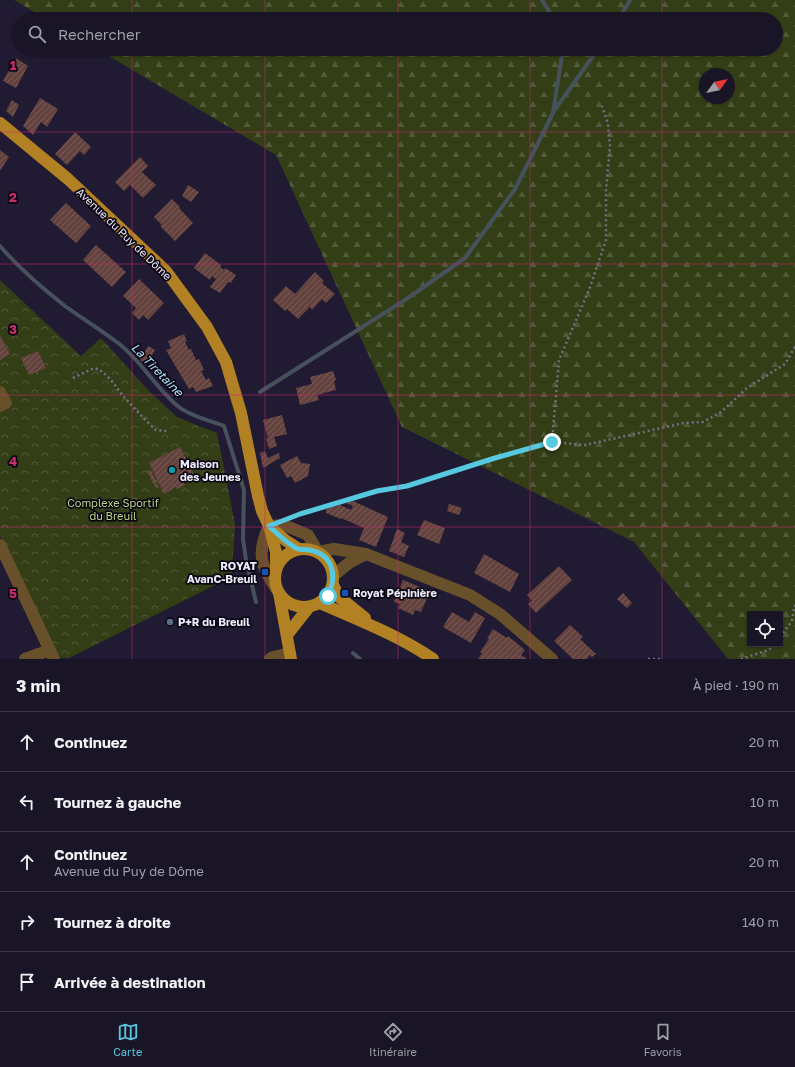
<!DOCTYPE html>
<html lang="fr">
<meta charset="utf-8">
<style>
:root{--surface:#191426;--page:#262132;--text:#f1f3f6;--muted:#9f9ea7;--line:#373343;--accent:#56c9e0}
body{margin:0;font-family:"Golos Text",sans-serif;background:var(--page);color:var(--text)}
.controls{position:absolute;right:12px;bottom:12px;display:grid;overflow:hidden;border-radius:0px;box-shadow:0 1px 3px #0004}
.controls button{width:36px;height:36px;display:grid;place-items:center;padding:0;border:0;border-bottom:1px solid var(--line);background:var(--surface);color:var(--text);font:20px sans-serif}
.compass{position:absolute;left:699px;top:68px;width:36px;height:36px;border-radius:50%;background:var(--surface);box-shadow:0 1px 3px #0004;rotate:57deg}
.stop{position:absolute;width:12px;height:12px;margin:-9px;border:3px solid #56c9e0;border-radius:50%;background:#fff}
.stop.end{background:#56c9e0;border-color:#fff;box-shadow:0 1px 4px #0008}
.list{margin:0;padding:0;list-style:none}
h2{display:flex;justify-content:space-between;align-items:center;height:52px;margin:0;padding:0 16px;font-size:17px}
h2 small{font-size:13px;font-weight:400;color:var(--muted)}
.list li{display:grid;grid-template-columns:26px 1fr auto;gap:12px;align-items:center;box-sizing:border-box;height:60px;padding:0 16px;border-top:1px solid var(--line)}
.list b{display:block;font-size:15px;white-space:nowrap}
.list p{margin:0;font-size:13px;white-space:nowrap;color:var(--muted)}
.list em{font-size:13px;font-style:normal;color:var(--muted)}
.icon{flex:none;width:22px;height:22px;fill:none;stroke:currentColor;stroke-width:2;stroke-linecap:round;stroke-linejoin:round}
.map{position:relative;flex:none;width:795px;height:659px;overflow:hidden}
.search{position:absolute;background:var(--surface);box-shadow:0 1px 3px #0004;left:12px;right:12px;top:12px;height:44px;display:flex;align-items:center;gap:10px;box-sizing:border-box;padding:0 14px;border-radius:22px;color:var(--muted);font-size:15px}
.sheet{height:352px;background:var(--surface)}
nav{display:flex;justify-content:space-around;align-items:center;box-sizing:border-box;height:56px;border-top:1px solid var(--line);background:var(--surface);font-size:11px;color:var(--muted)}
nav a{display:grid;justify-items:center;gap:2px}
nav .on{color:var(--accent)}
.map>svg:first-child{display:block}
.forest{fill:url(#forest-firs);fill-rule:evenodd}
.park{fill:url(#park-crowns)}
.lines{fill:none;stroke-linecap:round;stroke-linejoin:round}
.stream{stroke:#47515c;stroke-width:4}
.building{fill:url(#building-hatch)}
.path{stroke:#756f85;stroke-width:2.5;stroke-dasharray:2 3;stroke-linecap:butt}
.minor{stroke:#68512a;stroke-width:12}
.major{stroke:#b18124;stroke-width:12}
.route{stroke:#56c9e0;stroke-width:5}
.grid{fill:none;stroke:#c62d6b;stroke-width:1;stroke-opacity:0.55}
.culture-dot{fill:#0f9aa8;stroke:#0a0712;stroke-width:1.5}
.transit-dot{fill:#1a4fb4;stroke:#0a0712;stroke-width:1.5}
.service-dot{fill:#5c6f8a;stroke:#0a0712;stroke-width:1.5}
.labels{text-anchor:middle;stroke-width:3.5;stroke-linejoin:round;paint-order:stroke}
.street-label{font-size:11px;fill:#eeeafc;stroke:#0a0712}
.poi-label{font-size:11px;font-weight:bold;fill:#eeeafc;stroke:#0a0712;text-anchor:start}
.park-label{font-size:11px;fill:#b6d07e;stroke:#0a0712}
.water-label{font-size:12px;font-style:italic;fill:#ace4fc;stroke:#0a0712}
.grid-label{font-size:13px;text-anchor:middle;font-weight:bold;fill:#c62d6b;stroke:#0a0712;stroke-width:3.5;stroke-linejoin:round;paint-order:stroke}
</style>
<div class="map">
<svg width="795" height="659" viewBox="0 0 795 659">
<defs>
<pattern id="forest-firs" width="22" height="20" patternUnits="userSpaceOnUse"><rect width="22" height="20" fill="#333e16"/><path d="M5 1l3.5 6h-7zM16 11l3.5 6h-7z" fill="#515a39"/></pattern>
<pattern id="park-crowns" width="20" height="18" patternUnits="userSpaceOnUse"><rect width="20" height="18" fill="#333e16"/><path d="M2 6a3 3 0 1 1 6 0M12 15a3 3 0 1 1 6 0" fill="none" stroke="#515a39"/></pattern>
<pattern id="building-hatch" width="6" height="6" patternUnits="userSpaceOnUse"><rect width="6" height="6" fill="#64423d"/><path d="M-1 1l2-2M0 6l6-6M5 7l2-2" fill="none" stroke="#7a5d5a"/></pattern>
</defs>
<rect width="100%" height="100%" fill="#211a33"/>
<path class="forest" d="M14,0H795V659H728L634,542L402,427L276,155L97,49H776V19H46ZM705,74H729V98H705ZM750,614H780V644H750Z"/>
<polygon class="park" points="0,280 81,356 101,338 148,390 177,417 217,433 235,524 232,573 215,585 69,658 60,658 0,536"/>
<g class="lines">
<g class="stream">
<polyline points="542,0 554,19"/>
<polyline points="619,19 630,0"/>
<polyline points="554,111 598,49"/>
<path d="M0,246C19,268 42,288 65,306C83,319 101,330 118,343C142,361 156,389 179,407C190,416 211,421 224,426L244,490L243,539L246,560L256,602"/>
<polyline points="260,392 408,298 465,258 515,189 553,113 563,49"/>
<polyline points="353,653 360,659"/>
</g>
</g>
<g class="building">
<polygon points="16,58 28,66 16,88 3,81"/>
<polygon points="40,98 58,109 47,127 41,122 33,135 23,126"/>
<polygon points="12,100 19,105 13,117 6,111"/>
<polygon points="75,132 91,147 84,155 80,151 67,165 55,154"/>
<polygon points="0,150 9,157 0,171"/>
<polygon points="140,157 148,166 142,172 156,185 143,198 130,185 124,191 115,182"/>
<polygon points="188,185 199,192 191,202 182,196"/>
<polygon points="172,199 180,207 179,208 193,223 175,241 160,226 162,225 154,217"/>
<polygon points="66,203 91,226 76,243 50,220"/>
<polygon points="96,245 126,272 112,287 83,260"/>
<polygon points="205,253 221,265 220,267 224,270 225,268 236,275 231,283 228,282 220,293 210,287 216,279 212,276 210,280 194,268"/>
<polygon points="315,272 324,281 322,283 335,294 326,303 322,299 312,310 310,307 298,319 287,309 285,311 273,300 286,286 295,294"/>
<polygon points="139,279 164,303 148,320 143,315 139,320 132,313 136,308 123,296"/>
<polygon points="184,334 187,341 185,342 189,350 191,349 196,360 199,359 204,370 201,371 206,380 209,378 213,386 196,392 193,387 189,389 166,350 171,348 168,341"/>
<polygon points="0,335 10,354 0,360"/>
<polygon points="148,346 155,350 147,364 140,360"/>
<polygon points="38,351 46,368 29,375 21,358"/>
<polygon points="333,371 336,380 334,381 336,390 317,395 319,400 300,405 296,388 312,384 310,377"/>
<polygon points="282,415 287,434 274,437 277,446 269,449 266,438 268,438 263,420"/>
<polygon points="180,447 196,478 184,483 185,485 177,489 176,487 164,494 149,463"/>
<polygon points="265,451 268,458 279,453 280,458 263,468 260,453"/>
<polygon points="297,456 301,463 310,464 308,476 295,483 291,476 287,478 280,465"/>
<polygon points="151,470 159,488 156,488 147,471"/>
<polygon points="353,501 388,517 376,547 359,540 364,528 341,518 341,519 326,513 326,509 340,505 351,510 353,506 346,503"/>
<polygon points="449,504 462,508 459,515 447,511"/>
<polygon points="424,520 445,528 439,544 417,535"/>
<polygon points="397,529 405,533 401,542 409,546 404,557 389,551"/>
<polygon points="484,554 519,574 510,592 474,573"/>
<polygon points="559,566 572,580 536,613 528,604 532,601 527,595"/>
<polygon points="403,580 430,591 421,612 415,610 413,615 398,608 400,604 394,602"/>
<polygon points="623,593 632,603 627,608 617,599"/>
<polygon points="452,612 469,622 475,612 485,618 471,643 443,627"/>
<polygon points="570,625 583,637 580,639 596,654 592,657 590,655 587,659 573,659 554,641"/>
<polygon points="493,629 507,638 508,636 525,650 521,655 527,659 478,659 482,653 480,652 489,639 487,638"/>
</g>
<g class="lines">
<g class="path">
<path d="M73,378L94,368C108,372 116,388 125,398C135,409 145,420 156,430L167,431"/>
<polyline points="552,442 559,360 589,290 606,240 606,190 610,146 608,124 602,106"/>
<polyline points="295,516 377,491 407,486 495,458 552,442 585,445 684,423 703,422 721,412 747,388 785,364 795,347"/>
<polyline points="780,637 792,621 794,608 795,605"/>
<polyline points="648,659 660,659"/>
<polyline points="741,659 769,650 774,644"/>
</g>
<g class="minor">
<polyline points="0,392 6,403 0,406"/>
<polyline points="0,545 54,659"/>
<polyline points="334,575 349,563 366,554"/>
<path d="M279,593C262,567 255,556 269,526L284,525L308,535L318,552L334,549L366,554L470,595L500,614L552,659"/>
<polyline points="25,659 50,650"/>
<polyline points="270,659 273,657 290,653"/>
</g>
<g class="major">
<polyline points="0,123 68,179 166,271 207,327 226,362 241,413 258,496 262,511 269,526 276,552 276,570"/>
<polyline points="269,526 285,540 299,549"/>
<circle cx="304" cy="578" r="29"/>
<polyline points="333,585 339,597 365,618"/>
<polyline points="279,593 291,659"/>
<path d="M320,603C358,620 398,635 433,659"/>
<polyline points="287,635 309,607"/>
</g>
</g>
<g class="lines">
<path class="route" d="M328,596C337,576 334,555 310,550C306,549 301,550 298,549C287,544 277,533 269,526L300,514L377,491L407,486L495,458L552,442"/>
</g>
<path class="grid" d="M132,0V19M265,0V19M398,0V19M530,0V19M662,0V19M132,49V659M265,49V659M398,49V659M530,49V659M662,49V659M0,132H795M0,264H795M0,395H795M0,527H795"/>
<circle class="culture-dot" cx="172" cy="470" r="4"/>
<g class="transit-dot">
<rect x="261" y="568" width="8" height="8" rx="2"/>
<rect x="341" y="589" width="8" height="8" rx="2"/>
</g>
<circle class="service-dot" cx="170" cy="622" r="4"/>
<g class="labels">
<g class="street-label">
<text transform="translate(124 234) rotate(44)" y="4">Avenue du Puy de Dôme</text>
</g>
<g class="poi-label">
<text x="180" y="468">Maison<tspan x="180" dy="13">des Jeunes</tspan></text>
<text x="257" y="570" text-anchor="end">ROYAT<tspan x="257" dy="13">AvanC-Breuil</tspan></text>
<text x="353" y="597">Royat Pépinière</text>
<text x="178" y="626">P+R du Breuil</text>
</g>
<g class="park-label">
<text x="113" y="507">Complexe Sportif<tspan x="113" dy="13">du Breuil</tspan></text>
</g>
<g class="water-label">
<text transform="translate(157 370) rotate(46)" y="4">La Tiretaine</text>
</g>
</g>
<g class="grid-label">
<text x="13" y="70">1</text>
<text x="13" y="202">2</text>
<text x="13" y="334">3</text>
<text x="13" y="466">4</text>
<text x="13" y="598">5</text>
</g>
</svg>
<div class="controls">
<button><svg class="icon" aria-label="locate" viewBox="0 0 24 24"><circle cx="12" cy="12" r="6"/><path d="M12 2v4M12 18v4M2 12h4M18 12h4"/></svg></button>
</div>
<svg class="compass" viewBox="-18 -18 36 36"><path d="M0-13l5 13h-10z" fill="#e53935"/><path d="M0 13l5-13h-10z" fill="#9f9ea7"/></svg>
<div class="stop" style="left:328px;top:596px"></div>
<div class="stop end" style="left:552px;top:442px"></div>
<div class="search"><svg class="icon" aria-label="search" viewBox="0 0 24 24"><circle cx="10" cy="10" r="6"/><path d="M15 15l6 6"/></svg>Rechercher</div>
</div>
<section class="sheet">
<h2>3 min<small>À pied · 190 m</small></h2>
<ul class="list">
<li><svg class="icon" aria-label="ahead" viewBox="0 0 24 24"><path d="M12 20V5M6 11l6-6 6 6"/></svg><div><b>Continuez</b></div><em>20 m</em></li>
<li><svg class="icon" aria-label="left" viewBox="0 0 24 24"><path d="M17 20v-9H6M10 6l-5 5 5 5"/></svg><div><b>Tournez à gauche</b></div><em>10 m</em></li>
<li><svg class="icon" aria-label="ahead" viewBox="0 0 24 24"><path d="M12 20V5M6 11l6-6 6 6"/></svg><div><b>Continuez</b><p>Avenue du Puy de Dôme</p></div><em>20 m</em></li>
<li><svg class="icon" aria-label="right" viewBox="0 0 24 24"><path d="M7 20v-9h11M14 6l5 5-5 5"/></svg><div><b>Tournez à droite</b></div><em>140 m</em></li>
<li><svg class="icon" aria-label="arrive" viewBox="0 0 24 24"><path d="M6 21V4h12l-3 4 3 4H6"/></svg><div><b>Arrivée à destination</b></div></li>
</ul>
</section>
<nav>
<a class="on"><svg class="icon" aria-label="map" viewBox="0 0 24 24"><path d="M3 6l6-2 6 2 6-2v14l-6 2-6-2-6 2zM9 4v14M15 6v14"/></svg>Carte</a>
<a><svg class="icon" aria-label="directions" viewBox="0 0 24 24"><path d="M12 3l9 9-9 9-9-9zM9 14v-3h6M13 9l2 2-2 2"/></svg>Itinéraire</a>
<a><svg class="icon" aria-label="saved" viewBox="0 0 24 24"><path d="M7 4h10v16l-5-4-5 4z"/></svg>Favoris</a>
</nav>
